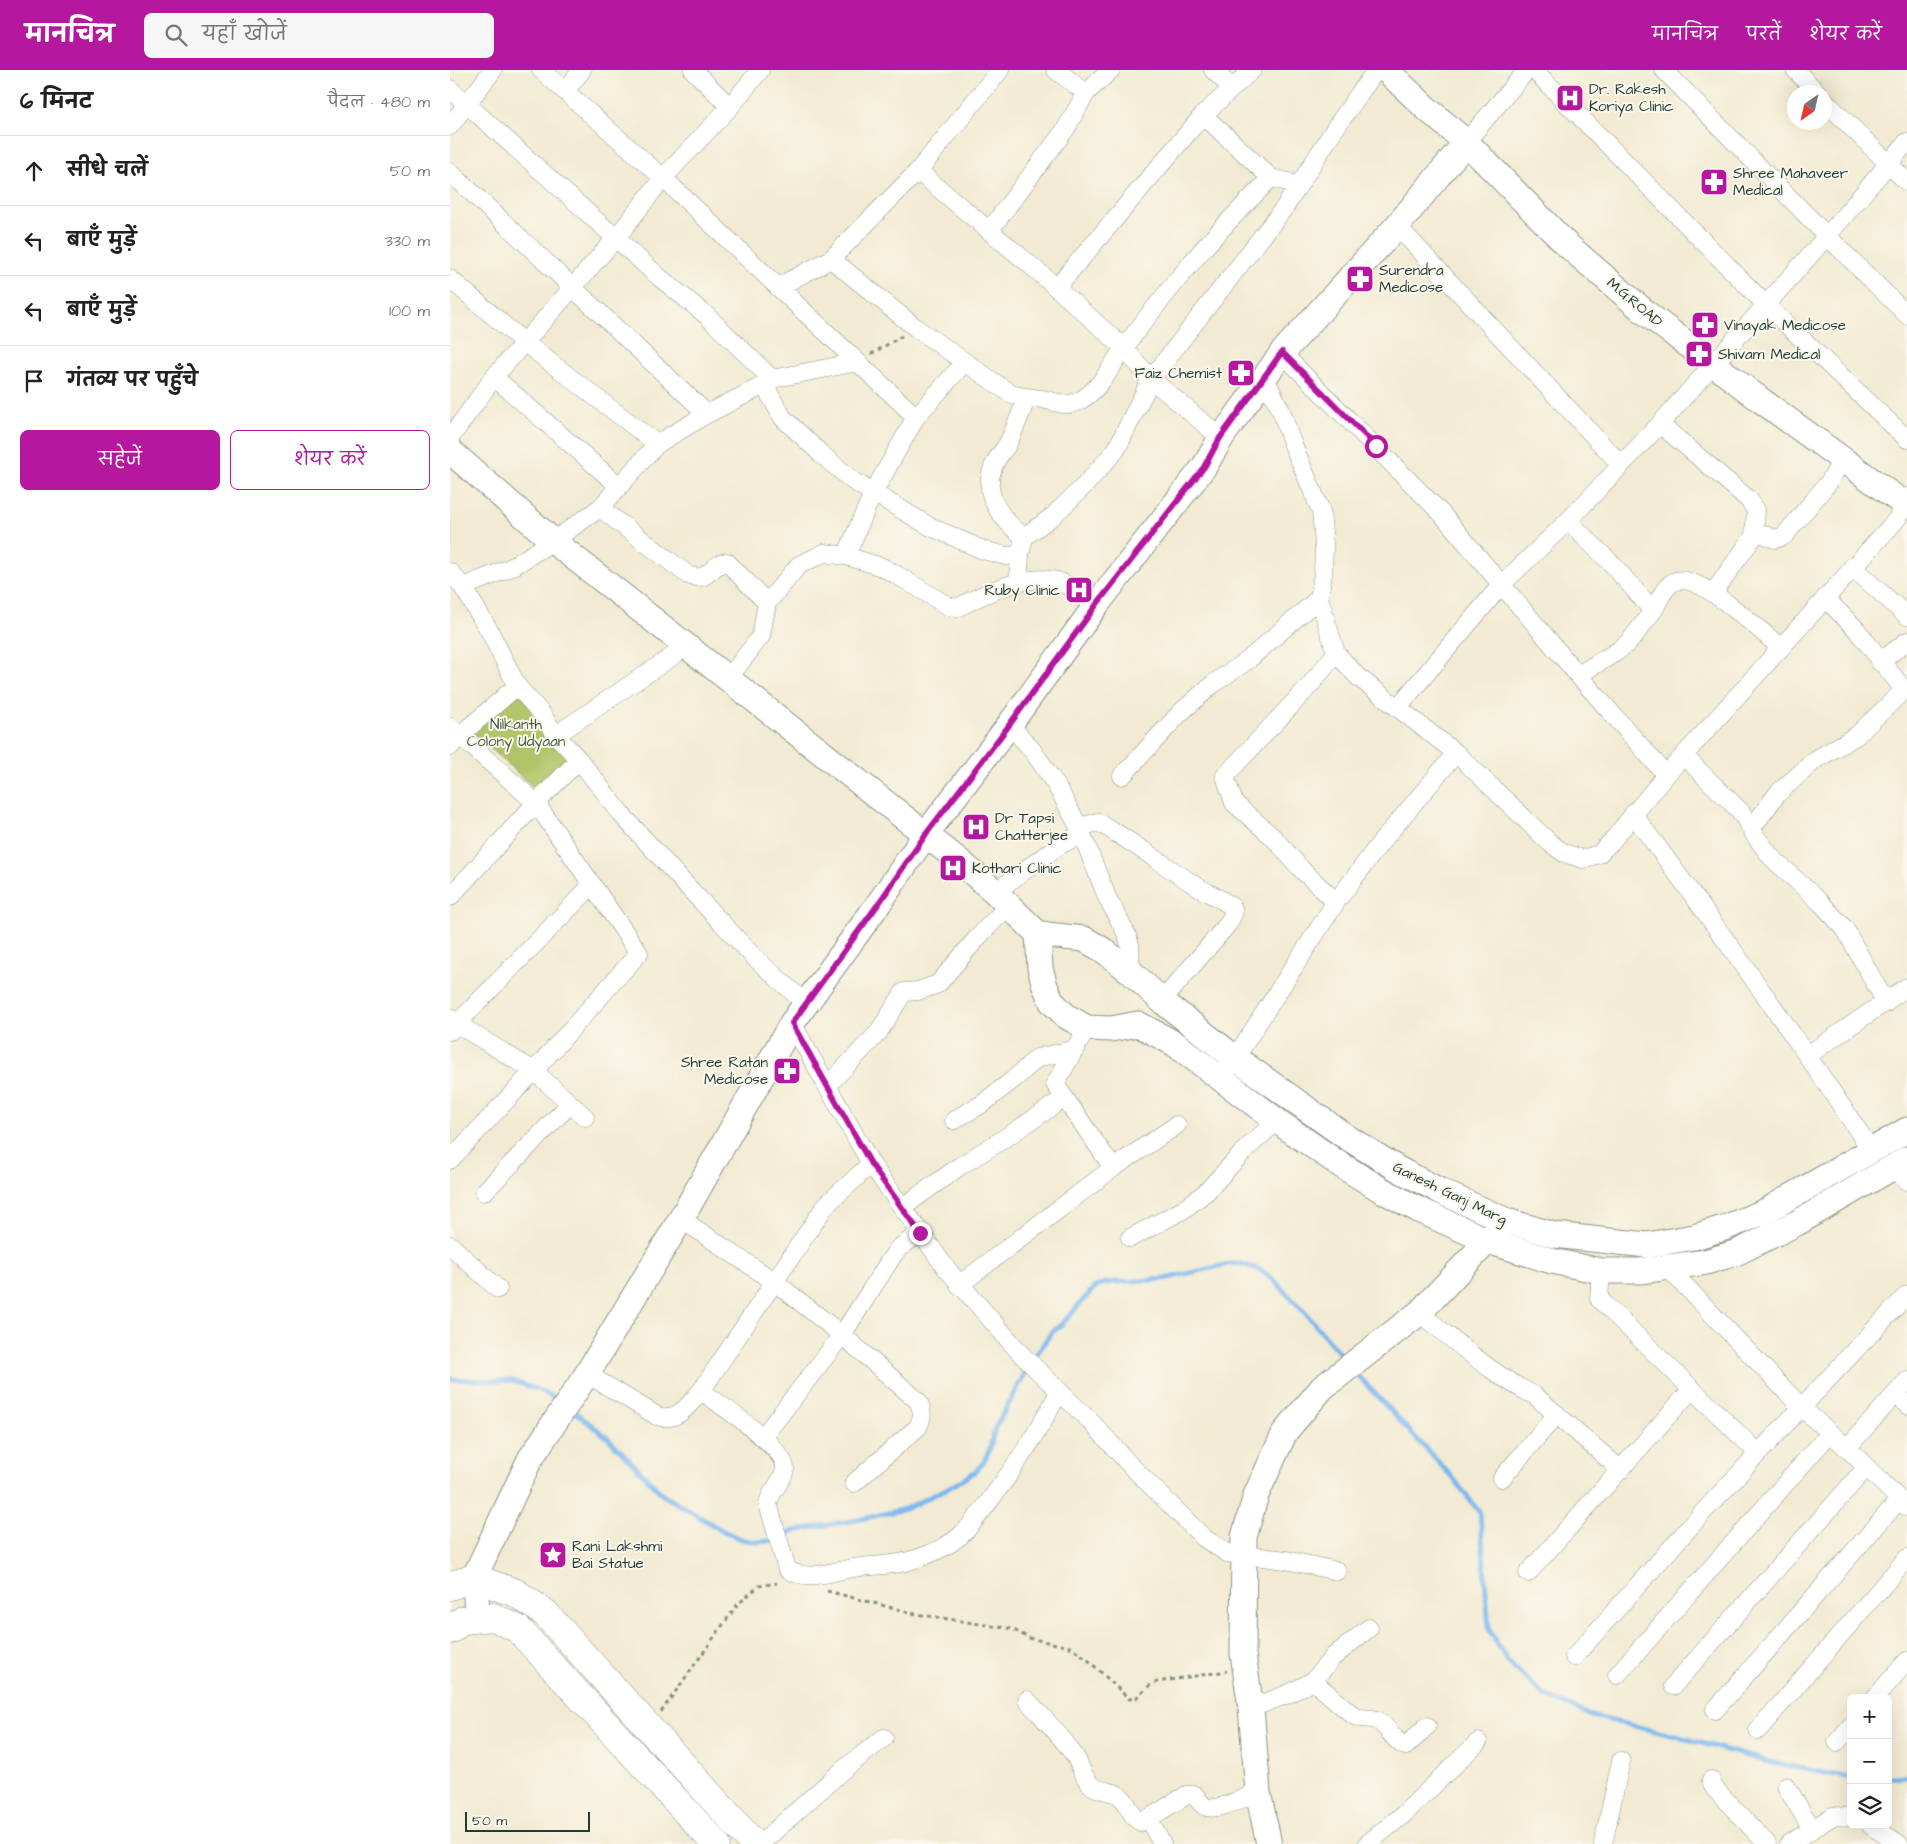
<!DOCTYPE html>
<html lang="hi">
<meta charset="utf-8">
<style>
:root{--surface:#fff;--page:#f6f6f6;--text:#202124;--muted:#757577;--line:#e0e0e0;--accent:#b5179e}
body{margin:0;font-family:"Architects Daughter","Playpen Sans Deva",sans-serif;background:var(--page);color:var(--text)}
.controls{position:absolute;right:15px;bottom:15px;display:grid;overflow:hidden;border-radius:8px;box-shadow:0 5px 20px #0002}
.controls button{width:45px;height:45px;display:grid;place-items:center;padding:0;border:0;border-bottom:1px solid var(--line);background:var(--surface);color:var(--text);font:25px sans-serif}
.compass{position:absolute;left:1337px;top:15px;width:45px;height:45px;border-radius:50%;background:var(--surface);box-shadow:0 5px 20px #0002;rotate:214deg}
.scale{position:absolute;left:15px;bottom:12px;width:125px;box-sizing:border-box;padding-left:5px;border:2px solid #1f3d34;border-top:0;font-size:14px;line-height:18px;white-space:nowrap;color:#1f3d34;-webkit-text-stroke:4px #fbf7ec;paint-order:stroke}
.stop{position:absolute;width:15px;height:15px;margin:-11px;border:4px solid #b5179e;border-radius:50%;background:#fff}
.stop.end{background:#b5179e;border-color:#fff;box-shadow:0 1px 5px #0008}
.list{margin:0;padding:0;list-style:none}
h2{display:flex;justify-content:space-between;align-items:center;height:65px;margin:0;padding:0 20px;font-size:21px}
h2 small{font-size:16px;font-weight:400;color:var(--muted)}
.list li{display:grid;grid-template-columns:32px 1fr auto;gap:15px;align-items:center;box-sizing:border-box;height:70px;padding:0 20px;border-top:1px solid var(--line)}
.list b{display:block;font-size:19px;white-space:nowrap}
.list em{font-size:16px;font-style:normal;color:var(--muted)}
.actions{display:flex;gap:10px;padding:15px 20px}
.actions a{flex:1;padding:11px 0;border:1px solid var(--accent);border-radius:8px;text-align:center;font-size:18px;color:var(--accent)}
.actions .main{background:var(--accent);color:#fff}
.icon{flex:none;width:28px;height:28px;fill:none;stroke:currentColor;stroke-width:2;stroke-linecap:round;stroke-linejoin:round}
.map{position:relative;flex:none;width:1457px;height:1774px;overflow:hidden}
header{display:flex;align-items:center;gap:30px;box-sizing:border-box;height:70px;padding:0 25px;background:var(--accent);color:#fff}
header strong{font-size:24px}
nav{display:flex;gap:28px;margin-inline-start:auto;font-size:18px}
.search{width:350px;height:45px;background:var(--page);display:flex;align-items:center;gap:12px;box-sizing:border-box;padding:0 18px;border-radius:8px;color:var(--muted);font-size:19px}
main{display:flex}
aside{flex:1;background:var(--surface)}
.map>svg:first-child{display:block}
.green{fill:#b2c468;stroke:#68804e}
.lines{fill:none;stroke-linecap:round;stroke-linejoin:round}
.stream{stroke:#7db8ef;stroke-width:5}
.street-casing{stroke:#889483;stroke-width:19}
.secondary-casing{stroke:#889483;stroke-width:27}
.primary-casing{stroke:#889483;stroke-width:29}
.path{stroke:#889483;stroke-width:3;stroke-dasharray:4 4;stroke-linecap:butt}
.street{stroke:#fff;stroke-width:18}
.secondary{stroke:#fff;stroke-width:25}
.primary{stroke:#fff;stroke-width:28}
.route{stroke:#b5179e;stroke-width:6}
.labels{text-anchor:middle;stroke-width:4;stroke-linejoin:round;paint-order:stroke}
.poi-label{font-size:15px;fill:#1f3d34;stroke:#fbf7ec;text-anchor:start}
.street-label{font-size:15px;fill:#1f3d34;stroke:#fbf7ec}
.park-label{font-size:15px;fill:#445f41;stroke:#fbf7ec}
</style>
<header>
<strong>मानचित्र</strong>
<div class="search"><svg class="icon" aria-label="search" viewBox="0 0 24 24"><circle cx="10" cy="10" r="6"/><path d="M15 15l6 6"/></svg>यहाँ खोजें</div>
<nav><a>मानचित्र</a><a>परतें</a><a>शेयर करें</a></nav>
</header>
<main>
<aside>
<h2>6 मिनट<small>पैदल · 480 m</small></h2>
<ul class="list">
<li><svg class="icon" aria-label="ahead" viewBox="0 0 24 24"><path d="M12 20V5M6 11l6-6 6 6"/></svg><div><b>सीधे चलें</b></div><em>50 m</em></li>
<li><svg class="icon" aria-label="left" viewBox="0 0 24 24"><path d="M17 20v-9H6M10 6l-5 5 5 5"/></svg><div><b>बाएँ मुड़ें</b></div><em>330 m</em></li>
<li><svg class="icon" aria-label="left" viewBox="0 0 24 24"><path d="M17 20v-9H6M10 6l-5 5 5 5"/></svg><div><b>बाएँ मुड़ें</b></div><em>100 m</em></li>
<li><svg class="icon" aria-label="arrive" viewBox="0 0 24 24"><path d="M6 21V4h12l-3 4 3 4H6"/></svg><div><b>गंतव्य पर पहुँचे</b></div></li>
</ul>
<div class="actions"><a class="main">सहेजें</a><a>शेयर करें</a></div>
</aside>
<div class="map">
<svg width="1457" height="1774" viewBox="0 0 1457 1774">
<rect width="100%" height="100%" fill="#fbf7ec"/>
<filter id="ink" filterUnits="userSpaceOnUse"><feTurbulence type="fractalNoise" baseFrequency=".02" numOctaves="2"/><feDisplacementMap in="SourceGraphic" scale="10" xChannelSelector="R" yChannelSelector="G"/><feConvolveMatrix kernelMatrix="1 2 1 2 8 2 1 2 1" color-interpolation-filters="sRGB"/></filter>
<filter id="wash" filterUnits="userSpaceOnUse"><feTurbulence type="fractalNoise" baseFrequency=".0096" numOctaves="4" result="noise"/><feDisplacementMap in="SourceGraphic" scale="20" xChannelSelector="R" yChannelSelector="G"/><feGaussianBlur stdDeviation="1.12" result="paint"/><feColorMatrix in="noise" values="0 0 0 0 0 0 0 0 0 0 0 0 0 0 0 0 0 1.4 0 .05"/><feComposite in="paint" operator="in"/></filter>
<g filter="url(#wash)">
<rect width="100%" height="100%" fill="#f2ead2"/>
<polygon class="green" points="70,623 119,686 83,717 23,662"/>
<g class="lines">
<g class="stream">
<polyline points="904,1301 1003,1408 1030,1443 1039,1560 1058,1592 1094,1625 1142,1646 1226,1666 1323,1693 1401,1708"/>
<polyline points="0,1309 46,1311 60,1310 92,1321 110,1331"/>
<polyline points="121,1339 157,1367 213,1425 273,1461 294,1470 308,1472 319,1471 343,1461 412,1449 455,1439 504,1415 526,1401 533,1393 539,1381 545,1358 582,1291 601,1263 611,1255 645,1217 654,1213 714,1209 779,1194 792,1194 809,1199 823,1209 857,1245 896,1291"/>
<polyline points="1438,1707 1457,1706"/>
</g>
</g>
</g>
<g filter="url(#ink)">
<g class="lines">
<defs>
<g id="street">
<polyline points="91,0 213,108 328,217 381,189 468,101 550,0"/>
<polyline points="243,0 280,37"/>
<polyline points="606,0 636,23"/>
<polyline points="763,0 782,18"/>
<polyline points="1084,0 1315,234 1457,369"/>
<polyline points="1214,0 1377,166 1457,245"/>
<polyline points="1345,0 1367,22"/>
<polyline points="0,19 209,207 256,245 322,309"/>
<polyline points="115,21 132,0"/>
<polyline points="1374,30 1457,112"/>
<polyline points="753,45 821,108"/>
<polyline points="0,56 43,0"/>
<polyline points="1016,72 1077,0"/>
<polyline points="468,101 591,204 674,278 701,309 771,368"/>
<polyline points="0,102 257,344"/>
<polyline points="947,156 1171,395"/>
<polyline points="539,161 615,60 636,23 661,0"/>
<path d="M381,189L466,258L561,324C571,327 580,327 591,329C603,330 614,338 627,332C649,322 661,296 674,278C697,246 723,215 748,185C771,158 796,133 821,108L838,112L847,117"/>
<polyline points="0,209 75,273 207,374"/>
<polyline points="328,217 466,347"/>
<polyline points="606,218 753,45 802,0"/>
<polyline points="832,283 991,443 1128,605 1216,705"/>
<polyline points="44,307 169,416"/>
<polyline points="815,308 832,343 841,370 871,441 874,474 873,504 869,528 886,583 908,607 1006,683 1100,773 1114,783 1133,789 1149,784 1161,772 1216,705 1447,449 1457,427"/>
<polyline points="314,315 333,348 371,384 403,411 479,456 533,480 556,486 570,485"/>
<polyline points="1210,354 1284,417 1299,430 1306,440 1304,466 1263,523"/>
<polyline points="0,368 44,307 166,168 213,108 280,37 310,0"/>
<path d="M150,438L238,505C260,514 260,493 277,492L317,533"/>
<path d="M1118,451L1162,494L1203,541C1209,531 1214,515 1226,511C1248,502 1313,563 1331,578"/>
<polyline points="1305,461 1325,469 1334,466 1379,412 1392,390"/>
<polyline points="574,467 603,446 635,415 666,380 701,309 835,137 884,60 926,0"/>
<polyline points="396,486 423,423 466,347 515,292"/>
<polyline points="1402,497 1457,546"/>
<polyline points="0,502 13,517 40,562 67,616 91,643 106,665 129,690 173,746 233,812 304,887 356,934"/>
<path d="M568,512L570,485L574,467C550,448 529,422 546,391C549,385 554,380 557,375C565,360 570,344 577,328"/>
<polyline points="13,517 62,497 103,471 150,438 207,374 257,344 314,315 322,309 408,292"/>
<polyline points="886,583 861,614 775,706 784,733 824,768 851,799 886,832"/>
<polyline points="1430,592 1457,571"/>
<polyline points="1128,605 1168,581 1180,571 1203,541"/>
<path d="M277,610L311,566L317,533L349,495L374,483L396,486L432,497L447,505L498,536L507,538C533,524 576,503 607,511C621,515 635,527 647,534"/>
<polyline points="948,637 1052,514 1118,451 1210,354 1377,166 1457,72"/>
<polyline points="0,657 86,733 189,883 84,1001 0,1090"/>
<polyline points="557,658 567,663 583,681 606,715 629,757 657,827 677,865 680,875 681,902"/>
<polyline points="106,665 236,577"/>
<polyline points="0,677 9,666 67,616"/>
<polyline points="1234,686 1291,742 1306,767 1321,787 1370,832 1395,859 1436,933"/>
<polyline points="672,706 730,643 763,614 798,590 869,528"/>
<path d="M1183,744C1265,854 1345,965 1421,1080"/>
<path d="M629,757L648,752C681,771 711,793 743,814C756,823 771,827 783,838V844L778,854L712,931"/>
<polyline points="1302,758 1327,724 1365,690 1406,666 1454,620 1407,560 1375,528"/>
<polyline points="545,822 608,776 632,764"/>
<polyline points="0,827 86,733 129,690"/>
<polyline points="0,948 7,954 84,1001 135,1047"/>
<polyline points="342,953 421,1094 496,1198 571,1284 644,1355 680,1395 754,1468 777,1483 836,1490 887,1501"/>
<polyline points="637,958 605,1014 663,1098"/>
<polyline points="0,961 142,815"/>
<polyline points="1358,985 1457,917"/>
<polyline points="780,996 886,832 928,776 1006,683"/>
<polyline points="377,1016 428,963 454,922 468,921 488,914 528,867 559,835"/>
<polyline points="504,1050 532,1034 564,1009 587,988 626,979"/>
<polyline points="1442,1098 1457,1111"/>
<polyline points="34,1122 120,1034"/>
<polyline points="453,1137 510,1096 563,1063 614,1028"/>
<path d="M231,1149L325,1212L392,1265L468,1331C473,1341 473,1347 468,1357L404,1413"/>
<polyline points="680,1168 733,1140 756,1122 795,1080 827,1051"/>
<polyline points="0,1175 48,1219"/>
<polyline points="1218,1198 1352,1338 1397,1378 1457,1437"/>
<polyline points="1151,1201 1149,1229 1308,1383"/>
<polyline points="509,1215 663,1098 727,1055"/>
<path d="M969,1243C1006,1271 1043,1306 1084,1325L1171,1400"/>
<path d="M137,1304L207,1346C229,1352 237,1336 251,1321L376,1135L421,1094"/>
<path d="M251,1321C268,1333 337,1379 335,1399C333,1413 320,1420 318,1434L337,1499C356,1512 381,1502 403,1498C421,1495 441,1496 459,1491C476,1486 497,1477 510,1466C524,1453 535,1437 546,1422C570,1390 591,1357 609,1322"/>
<polyline points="1446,1324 1457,1335"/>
<polyline points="313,1367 392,1265 444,1184 449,1178 470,1163"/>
<polyline points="1397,1378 1457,1311"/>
<polyline points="1052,1408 1107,1344"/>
<polyline points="1078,1503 1242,1319"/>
<polyline points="1124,1587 1255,1440 1457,1225"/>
<polyline points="1167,1605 1380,1363"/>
<path d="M863,1611L904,1646C911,1650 920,1647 927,1650C938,1656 942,1669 953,1675L956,1676L977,1656"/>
<polyline points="1223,1616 1416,1398"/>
<polyline points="1425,1628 1457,1591"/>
<path d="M577,1630C592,1647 609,1663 622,1682C630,1692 632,1706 641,1715C650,1723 664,1719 672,1728C680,1735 680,1747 691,1752L694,1751L737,1725H745C748,1729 751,1735 756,1737C766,1742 798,1726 808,1722"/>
<polyline points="801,1638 838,1624 863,1611 883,1587 919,1558"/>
<polyline points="1265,1640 1449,1430"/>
<polyline points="1308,1660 1457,1488"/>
<polyline points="1387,1672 1401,1656"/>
<polyline points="1261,1710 1264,1718 1317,1774"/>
<polyline points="1336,1716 1362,1759"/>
<polyline points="698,1748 712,1774"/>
<polyline points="1420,1755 1449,1774"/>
<polyline points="310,1774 395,1698 434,1668"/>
<polyline points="917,1774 954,1744 1028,1672"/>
<polyline points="1153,1774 1171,1691"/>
<polyline points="1339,1774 1383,1746 1401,1747"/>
</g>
<g id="secondary">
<polyline points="936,0 976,38 1016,72 1116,174 1196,243 1312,331 1457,436"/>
<polyline points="0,381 103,471 508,790 545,822 588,864 590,898 595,916 602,932 616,946 637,958 661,959 688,954 725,974 827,1051 889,1094 930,1119 967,1139 1038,1171 1102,1191 1151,1201 1190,1201 1256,1192 1288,1182 1347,1153 1457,1089"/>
<polyline points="588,864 634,869 653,880 681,902 712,931 785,988 895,1066 948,1099 992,1122 1057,1151 1104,1165 1197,1175 1244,1167 1277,1157 1316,1141 1457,1060"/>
<polyline points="28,1548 24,1508 80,1389 137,1304 231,1149 342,953 429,833 476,764 557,658 647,534 754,397 771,368 832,283 947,156 1016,72"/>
<polyline points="819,1774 808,1722 801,1638 793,1584 794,1467 806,1425 835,1362 872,1318 969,1243 1048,1160"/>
</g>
<g id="primary">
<polyline points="0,1516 24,1508 66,1523 95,1543 304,1774"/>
<polyline points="0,1560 13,1550 43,1547 68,1559 266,1774"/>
</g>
</defs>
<use href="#street" class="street-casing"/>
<use href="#secondary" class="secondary-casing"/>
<use href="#primary" class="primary-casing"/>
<g class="path">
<polyline points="421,284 452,266"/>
<polyline points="377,1521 466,1544 562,1559 579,1568 620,1577 636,1588 679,1629 686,1628 699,1616 707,1612 777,1601"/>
<polyline points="211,1642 287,1535 309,1516 327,1513"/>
</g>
<use href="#street" class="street"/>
<use href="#secondary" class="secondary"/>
<use href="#primary" class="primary"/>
</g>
</g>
<g class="lines" filter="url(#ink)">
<polyline class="route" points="470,1163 421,1094 342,953 429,833 476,764 557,658 647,534 754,397 770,368 832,282 926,376"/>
</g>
<defs>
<symbol id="hospital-square" viewBox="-11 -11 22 22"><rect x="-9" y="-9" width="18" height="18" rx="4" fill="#b5179e" stroke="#fbf7ec"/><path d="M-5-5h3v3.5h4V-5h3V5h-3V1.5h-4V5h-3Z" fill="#fff"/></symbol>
<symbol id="pharmacy-square" viewBox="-11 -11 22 22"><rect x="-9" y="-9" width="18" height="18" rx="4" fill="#b5179e" stroke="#fbf7ec"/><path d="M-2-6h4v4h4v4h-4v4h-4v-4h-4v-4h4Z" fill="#fff"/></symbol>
<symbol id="sight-square" viewBox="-11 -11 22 22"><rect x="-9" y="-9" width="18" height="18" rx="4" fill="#b5179e" stroke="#fbf7ec"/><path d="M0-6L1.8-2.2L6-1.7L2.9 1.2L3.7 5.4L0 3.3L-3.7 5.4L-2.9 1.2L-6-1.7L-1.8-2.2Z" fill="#fff"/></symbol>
</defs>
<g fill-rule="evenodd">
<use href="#hospital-square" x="1104" y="12" width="32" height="32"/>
<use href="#pharmacy-square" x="1248" y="96" width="32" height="32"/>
<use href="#pharmacy-square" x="894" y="193" width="32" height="32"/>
<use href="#pharmacy-square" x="1239" y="239" width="32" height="32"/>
<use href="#pharmacy-square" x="1233" y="268" width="32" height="32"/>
<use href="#pharmacy-square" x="775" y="287" width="32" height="32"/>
<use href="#hospital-square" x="613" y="504" width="32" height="32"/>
<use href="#hospital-square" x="510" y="741" width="32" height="32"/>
<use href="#hospital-square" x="487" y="782" width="32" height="32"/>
<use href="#pharmacy-square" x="321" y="985" width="32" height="32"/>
<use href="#sight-square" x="87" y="1469" width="32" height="32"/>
</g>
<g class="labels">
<g class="poi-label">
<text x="1139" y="24">Dr. Rakesh<tspan x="1139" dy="17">Koriya Clinic</tspan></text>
<text x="1283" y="108">Shree Mahaveer<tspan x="1283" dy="17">Medical</tspan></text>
<text x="929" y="205">Surendra<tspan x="929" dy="17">Medicose</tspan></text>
<text x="1274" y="260">Vinayak Medicose</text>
<text x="1268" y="289">Shivam Medical</text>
<text x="772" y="308" text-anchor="end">Faiz Chemist</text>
<text x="610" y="525" text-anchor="end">Ruby Clinic</text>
<text x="545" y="753">Dr Tapsi<tspan x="545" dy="17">Chatterjee</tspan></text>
<text x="522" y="803">Kothari Clinic</text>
<text x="318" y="997" text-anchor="end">Shree Ratan<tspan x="318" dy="17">Medicose</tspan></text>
<text x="122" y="1481">Rani Lakshmi<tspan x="122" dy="17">Bai Statue</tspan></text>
</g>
<g class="street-label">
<text transform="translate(1185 232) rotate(40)" y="5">M.G.ROAD</text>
<text transform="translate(1000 1123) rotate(26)" y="5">Ganesh Ganj Marg</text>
</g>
<g class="park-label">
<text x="66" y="659">Nilkanth<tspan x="66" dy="17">Colony Udyaan</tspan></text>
</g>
</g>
</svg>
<div class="controls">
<button>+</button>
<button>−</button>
<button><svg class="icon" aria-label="layers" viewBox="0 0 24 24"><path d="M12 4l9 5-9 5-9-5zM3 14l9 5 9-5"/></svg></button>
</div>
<svg class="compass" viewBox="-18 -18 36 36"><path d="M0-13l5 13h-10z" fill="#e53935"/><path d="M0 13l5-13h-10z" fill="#757577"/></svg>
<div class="scale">50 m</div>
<div class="stop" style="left:926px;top:376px"></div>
<div class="stop end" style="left:470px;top:1163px"></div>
</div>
</main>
